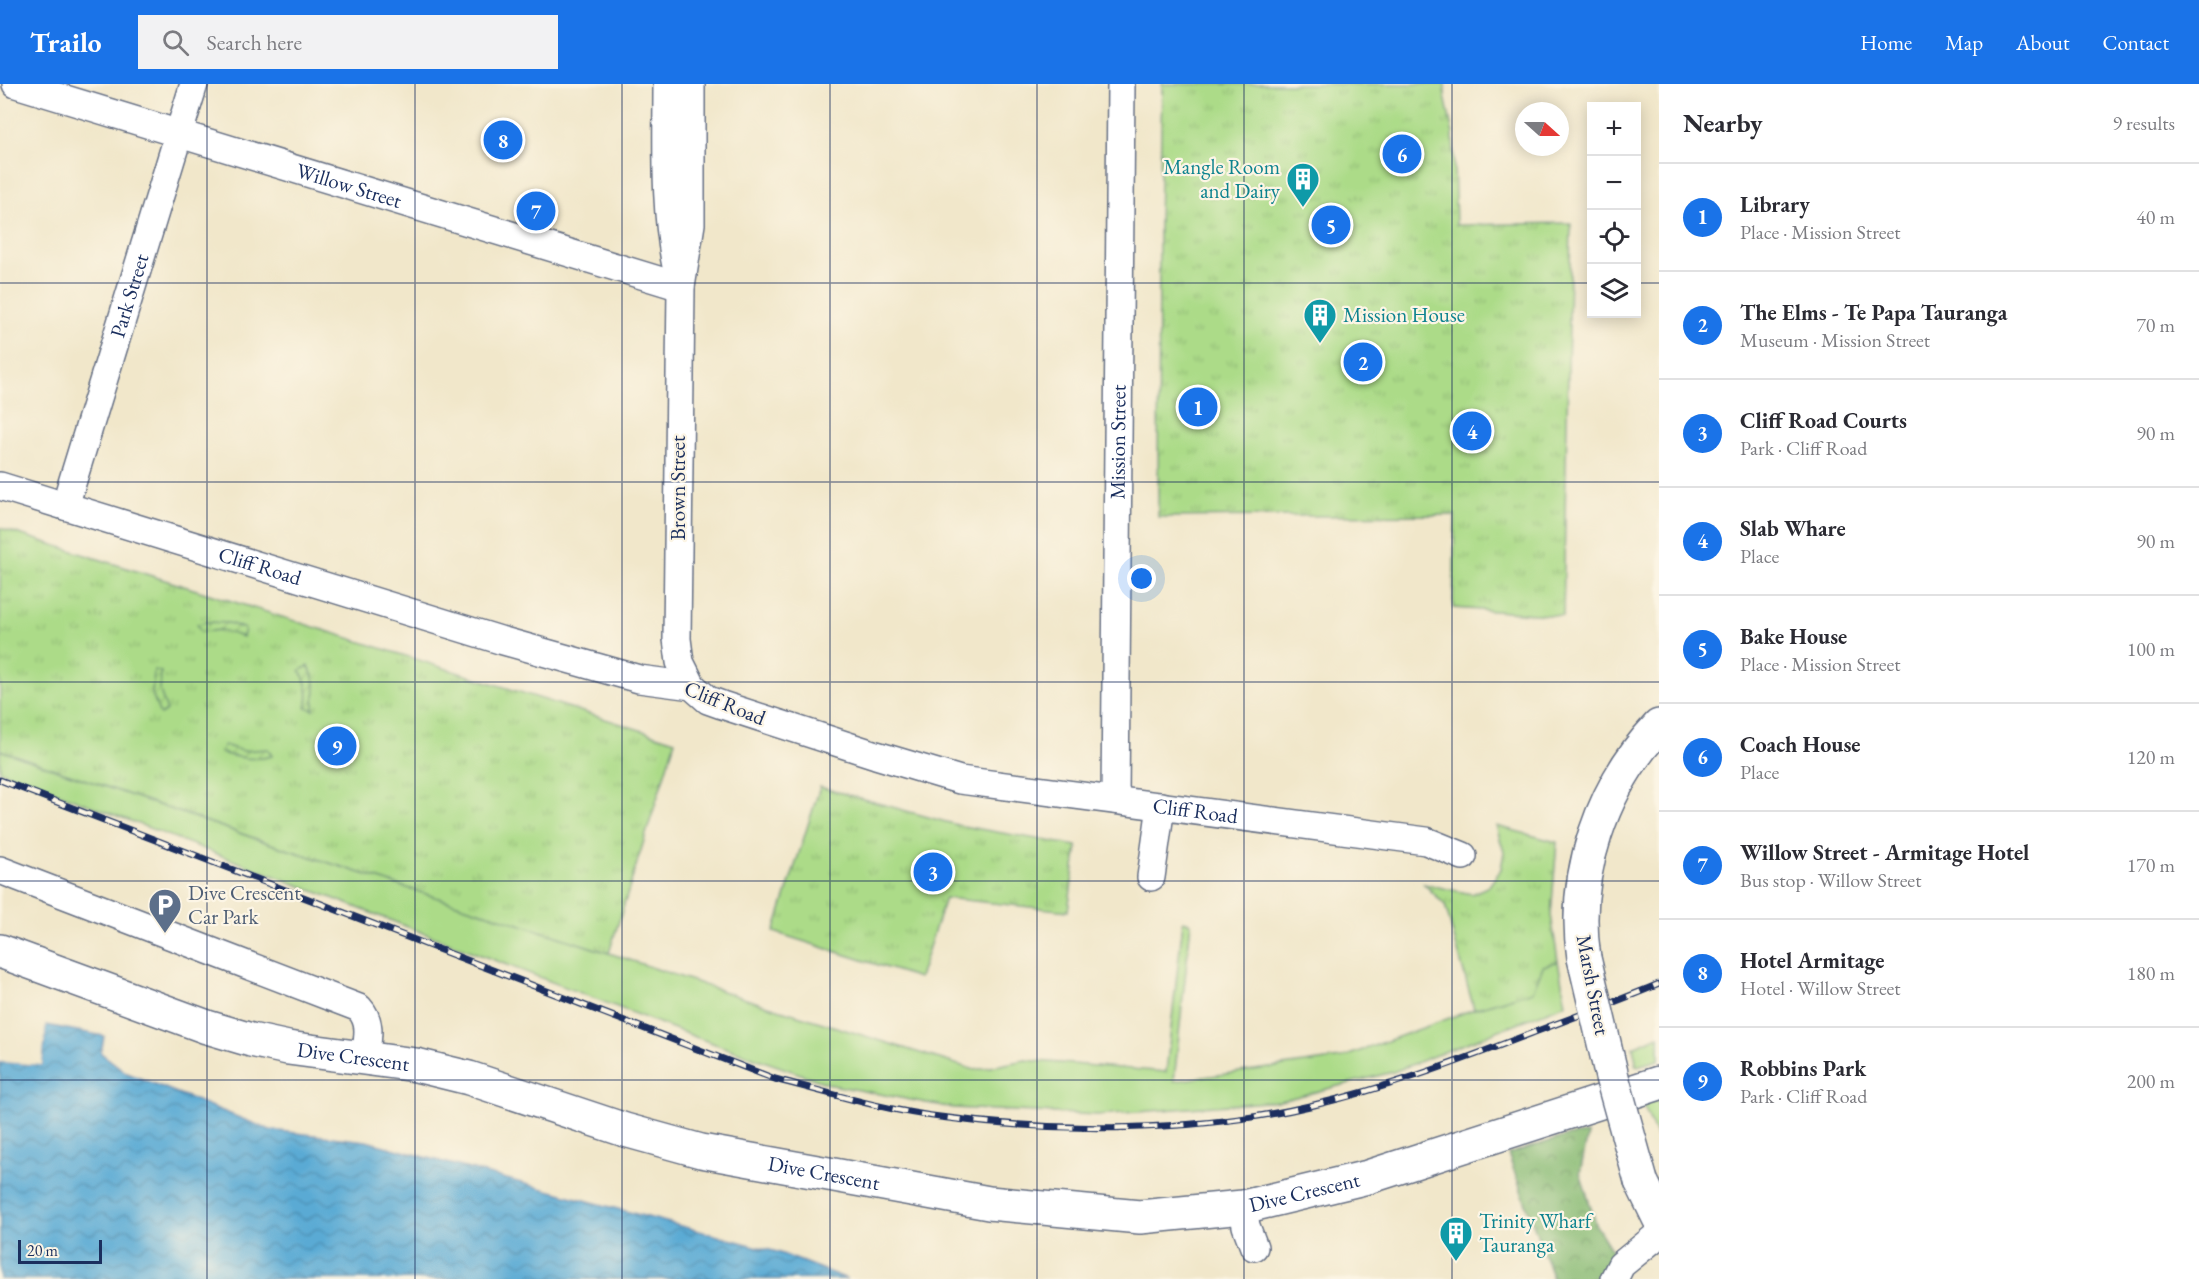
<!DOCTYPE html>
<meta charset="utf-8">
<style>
:root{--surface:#fff;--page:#f2f2f3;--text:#2b2b33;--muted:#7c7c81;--line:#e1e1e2;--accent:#1a73e8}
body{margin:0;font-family:"EB Garamond",serif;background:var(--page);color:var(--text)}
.controls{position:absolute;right:18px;top:18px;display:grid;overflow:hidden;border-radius:0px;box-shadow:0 3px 15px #0003}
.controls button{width:54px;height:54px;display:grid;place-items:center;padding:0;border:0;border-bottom:2px solid var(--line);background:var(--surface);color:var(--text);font:30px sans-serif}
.compass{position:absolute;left:1515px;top:18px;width:54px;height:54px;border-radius:50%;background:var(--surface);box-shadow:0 3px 15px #0003;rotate:111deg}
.scale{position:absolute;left:18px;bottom:15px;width:84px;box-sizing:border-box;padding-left:6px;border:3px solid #1b2f5e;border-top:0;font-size:16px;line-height:21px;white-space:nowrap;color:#1b2f5e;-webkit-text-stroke:4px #fcf5e5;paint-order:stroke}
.you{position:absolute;left:1142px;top:495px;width:21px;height:21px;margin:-15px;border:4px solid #fff;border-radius:50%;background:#1a73e8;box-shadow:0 0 0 9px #1a73e833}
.badge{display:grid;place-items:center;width:39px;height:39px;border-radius:50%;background:var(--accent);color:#fff;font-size:20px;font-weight:700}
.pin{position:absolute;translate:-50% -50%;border:3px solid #fff;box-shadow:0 2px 6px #0006}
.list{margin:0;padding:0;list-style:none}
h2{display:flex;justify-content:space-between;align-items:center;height:78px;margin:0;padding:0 24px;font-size:26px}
h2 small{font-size:20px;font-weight:400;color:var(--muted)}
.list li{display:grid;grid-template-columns:39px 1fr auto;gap:18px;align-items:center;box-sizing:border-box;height:108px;padding:0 24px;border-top:2px solid var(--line)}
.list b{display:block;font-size:22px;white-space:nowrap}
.list p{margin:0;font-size:20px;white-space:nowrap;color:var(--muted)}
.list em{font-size:20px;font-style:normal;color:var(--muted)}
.icon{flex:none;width:33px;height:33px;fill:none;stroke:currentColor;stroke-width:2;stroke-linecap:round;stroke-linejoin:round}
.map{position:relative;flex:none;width:1659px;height:1195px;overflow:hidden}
header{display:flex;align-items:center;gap:36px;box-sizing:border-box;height:84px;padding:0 30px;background:var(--accent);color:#fff}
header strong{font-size:28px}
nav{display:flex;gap:33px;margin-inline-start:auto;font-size:21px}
.search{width:420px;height:54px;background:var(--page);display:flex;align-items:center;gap:15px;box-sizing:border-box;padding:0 21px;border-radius:0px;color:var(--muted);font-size:22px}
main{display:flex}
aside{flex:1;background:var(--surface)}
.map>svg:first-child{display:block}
.grass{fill:#acdb88;stroke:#648573;stroke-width:1.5}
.forest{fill:url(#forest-crowns);stroke:#527569;stroke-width:1.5}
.park{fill:url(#park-tufts);stroke:#648573;stroke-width:1.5}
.garden{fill:url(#garden-furrows);stroke:#648573;stroke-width:1.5}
.water{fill:url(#water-waves);stroke:#3a6c99;stroke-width:1.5}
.pier{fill:#f1e7ca}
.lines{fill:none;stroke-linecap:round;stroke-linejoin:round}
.minor-casing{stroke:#666f84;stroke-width:30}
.major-casing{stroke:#666f84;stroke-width:36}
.minor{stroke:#fff;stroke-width:27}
.major{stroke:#fff;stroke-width:33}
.rail-casing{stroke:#1b2f5e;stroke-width:7}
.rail{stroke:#fcf5e5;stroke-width:4.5;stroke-dasharray:14;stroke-linecap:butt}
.major-bridge-casing{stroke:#666f84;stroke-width:36;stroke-linecap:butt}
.major-bridge{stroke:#fff;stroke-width:33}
.grid{fill:none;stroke:#1b2f5e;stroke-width:1.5;stroke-opacity:0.55}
.labels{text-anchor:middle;stroke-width:4.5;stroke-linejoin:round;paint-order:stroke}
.culture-label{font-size:21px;fill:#0d838f;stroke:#fcf5e5;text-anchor:start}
.street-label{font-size:21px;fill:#1b2f5e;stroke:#fcf5e5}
.service-label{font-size:21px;fill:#4e5e75;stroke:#fcf5e5;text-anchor:start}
</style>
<header>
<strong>Trailo</strong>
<div class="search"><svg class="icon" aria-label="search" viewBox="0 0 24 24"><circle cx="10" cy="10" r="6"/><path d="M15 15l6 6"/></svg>Search here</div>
<nav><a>Home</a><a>Map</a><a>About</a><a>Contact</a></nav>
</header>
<main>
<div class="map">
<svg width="1659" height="1195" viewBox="0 0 1659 1195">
<defs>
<pattern id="forest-crowns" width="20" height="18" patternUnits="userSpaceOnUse" patternTransform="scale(1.5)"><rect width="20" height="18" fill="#89bb74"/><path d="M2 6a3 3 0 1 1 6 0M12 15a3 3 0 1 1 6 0" fill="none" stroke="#6f9862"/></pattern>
<pattern id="park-tufts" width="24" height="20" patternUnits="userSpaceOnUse" patternTransform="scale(1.5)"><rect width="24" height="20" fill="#acdb88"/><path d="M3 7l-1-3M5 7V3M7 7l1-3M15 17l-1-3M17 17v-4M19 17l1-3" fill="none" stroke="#93bc78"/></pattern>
<pattern id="garden-furrows" width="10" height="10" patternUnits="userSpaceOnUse" patternTransform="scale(1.5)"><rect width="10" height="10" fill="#acdb88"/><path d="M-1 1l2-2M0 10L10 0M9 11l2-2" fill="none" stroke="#93bc78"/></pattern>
<pattern id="water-waves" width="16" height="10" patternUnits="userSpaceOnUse" patternTransform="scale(1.5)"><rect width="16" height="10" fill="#5aaad4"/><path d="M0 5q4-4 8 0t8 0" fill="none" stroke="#4a8baf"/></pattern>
</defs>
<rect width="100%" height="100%" fill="#fcf5e5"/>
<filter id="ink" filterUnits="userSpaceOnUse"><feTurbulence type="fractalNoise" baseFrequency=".0167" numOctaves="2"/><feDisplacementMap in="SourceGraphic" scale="12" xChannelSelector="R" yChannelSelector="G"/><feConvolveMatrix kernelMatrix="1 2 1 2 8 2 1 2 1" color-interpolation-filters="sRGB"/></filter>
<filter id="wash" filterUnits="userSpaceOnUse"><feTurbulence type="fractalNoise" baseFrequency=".008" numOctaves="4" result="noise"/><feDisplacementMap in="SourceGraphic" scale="24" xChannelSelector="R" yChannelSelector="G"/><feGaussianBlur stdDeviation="1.35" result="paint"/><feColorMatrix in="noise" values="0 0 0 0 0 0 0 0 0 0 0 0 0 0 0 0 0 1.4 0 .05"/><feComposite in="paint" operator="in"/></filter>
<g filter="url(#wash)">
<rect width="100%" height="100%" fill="#f1e7ca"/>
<g class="grass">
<polygon points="0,666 277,762 609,869 752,917 975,986 1025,976 1166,988 1183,837 1191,839 1174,997 1341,974 1474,925 1532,907 1543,882 1558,877 1566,920 1393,988 1280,1017 1098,1031 953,1024 832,1001 698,954 0,687"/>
<polygon points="1659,952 1659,976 1637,982 1633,963"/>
<polygon points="1659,1016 1659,1058 1642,1018"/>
</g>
<polygon class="forest" points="1588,1050 1580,1089 1597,1143 1621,1181 1614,1195 1553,1195 1508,1070 1567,1052"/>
<g class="park">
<polygon points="1162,0 1445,0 1445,12 1453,50 1456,141 1571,139 1563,532 1453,524 1455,431 1158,433 1159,143"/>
<polygon points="0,444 675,657 609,869 277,762 0,666"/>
<polygon points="820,703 957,741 1077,762 1068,827 945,814 919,894 774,848"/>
<polygon points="1496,742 1557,758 1551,831 1558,877 1543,882 1533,907 1474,925 1445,821 1424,800 1472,810 1489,802 1501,785 1504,768"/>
</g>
<g class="garden">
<polygon points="207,538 229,539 245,545 243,553 221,546 201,548 197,540"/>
<path d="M309,582L315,599L314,626L306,623C310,611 306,597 300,586Z"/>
<polygon points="154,586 161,588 160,607 167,627 160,631 152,610"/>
<path d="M224,661L242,667L268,665L272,672C254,677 239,674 221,669Z"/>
</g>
<polygon class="water" points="46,941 104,952 101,969 127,989 270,1046 366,1057 777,1168 847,1195 0,1195 0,978 42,981"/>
<polygon class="pier" points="43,941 46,941 42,981 0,978 0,975 39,978"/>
</g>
<g filter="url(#ink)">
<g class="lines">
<defs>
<g id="minor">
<path id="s1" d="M16,0L681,203"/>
<path d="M667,0C667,62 664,126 677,187"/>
<polyline points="691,0 691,140 681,203 677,555 680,578 692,602"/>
<path id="s2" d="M0,402L500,556L639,595L692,602L708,616L722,621L876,671L960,696L1426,757L1463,772"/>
<path id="s3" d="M65,422L194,0"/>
<path id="s4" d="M1115,716L1121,0"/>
<path d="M0,786L359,924C373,939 367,956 365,975"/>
<polyline points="1151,793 1161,722"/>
<polyline points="1243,1123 1246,1142 1254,1163"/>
<polyline points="1614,1195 1621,1181 1659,1150"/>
</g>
<g id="major">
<path id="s5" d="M0,867L207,943L251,956L288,964L416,981L469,994L625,1046L701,1067L989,1119L1140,1133L1243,1123L1368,1093L1659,999"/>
<path d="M1584,874C1571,792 1602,702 1659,642"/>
<polyline points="1641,1097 1659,1134"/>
</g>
</defs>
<use href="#minor" class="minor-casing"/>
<use href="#major" class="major-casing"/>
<use href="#minor" class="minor"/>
<use href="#major" class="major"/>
<defs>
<path id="rail" d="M0,696L775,995C830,1009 884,1026 940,1033C1057,1049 1199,1049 1314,1021C1387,1004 1457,978 1527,951C1571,934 1616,918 1659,900"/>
</defs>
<use href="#rail" class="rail-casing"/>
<use href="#rail" class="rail"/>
<defs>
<polyline id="major-bridge" points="1584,874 1612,993 1641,1097"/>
</defs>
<use href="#major-bridge" class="major-bridge-casing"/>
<use href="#major-bridge" class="major-bridge"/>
</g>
</g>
<path class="grid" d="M207,0V1195M415,0V1195M622,0V1195M830,0V1195M1037,0V1195M1244,0V1195M1452,0V1195M0,199H1592M1636,199H1659M0,398H1659M0,598H1659M0,797H1659M0,996H1659"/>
<defs>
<symbol id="building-pin" viewBox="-11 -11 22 30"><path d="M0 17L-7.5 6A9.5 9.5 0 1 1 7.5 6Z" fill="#0f9aa8" stroke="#fcf5e5"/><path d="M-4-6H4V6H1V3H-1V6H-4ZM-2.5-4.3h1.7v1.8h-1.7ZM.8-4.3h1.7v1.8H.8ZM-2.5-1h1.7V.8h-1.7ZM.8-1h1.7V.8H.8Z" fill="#fff"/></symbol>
<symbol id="parking-pin" viewBox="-11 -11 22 30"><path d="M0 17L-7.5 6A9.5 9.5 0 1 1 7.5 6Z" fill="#5c6f8a" stroke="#fcf5e5"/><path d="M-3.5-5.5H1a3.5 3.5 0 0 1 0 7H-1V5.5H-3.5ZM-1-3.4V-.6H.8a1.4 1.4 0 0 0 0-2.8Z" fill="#fff"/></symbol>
</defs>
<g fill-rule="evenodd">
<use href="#building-pin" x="1284" y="76" width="38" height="52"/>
<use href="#building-pin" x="1301" y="212" width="38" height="52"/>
<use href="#parking-pin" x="146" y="802" width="38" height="52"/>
<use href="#building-pin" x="1437" y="1130" width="38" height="52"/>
</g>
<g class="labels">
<g class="culture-label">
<text x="1280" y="90" text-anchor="end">Mangle Room<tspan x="1280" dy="24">and Dairy</tspan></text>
<text x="1343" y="238">Mission House</text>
<text x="1479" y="1144">Trinity Wharf<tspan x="1479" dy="24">Tauranga</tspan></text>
</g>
<g class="street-label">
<text dy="7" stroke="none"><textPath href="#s1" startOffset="348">Willow Street</textPath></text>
<text dy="7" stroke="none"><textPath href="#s3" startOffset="220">Park Street</textPath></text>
<text dy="7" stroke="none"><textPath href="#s4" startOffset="358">Mission Street</textPath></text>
<text transform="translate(678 404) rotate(-90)" y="7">Brown Street</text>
<text dy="7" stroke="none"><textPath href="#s2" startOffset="272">Cliff Road</textPath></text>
<text transform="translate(725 619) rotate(22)" y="7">Cliff Road</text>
<text dy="7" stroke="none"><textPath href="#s2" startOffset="1244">Cliff Road</textPath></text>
<text transform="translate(1593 901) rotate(79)" y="7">Marsh Street</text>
<text dy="7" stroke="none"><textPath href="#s5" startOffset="370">Dive Crescent</textPath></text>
<text dy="7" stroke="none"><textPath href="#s5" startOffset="856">Dive Crescent</textPath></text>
<text dy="7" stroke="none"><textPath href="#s5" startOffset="1342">Dive Crescent</textPath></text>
</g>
<g class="service-label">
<text x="188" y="816">Dive Crescent<tspan x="188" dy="24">Car Park</tspan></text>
</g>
</g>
</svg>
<div class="controls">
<button>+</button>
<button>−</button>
<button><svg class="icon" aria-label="locate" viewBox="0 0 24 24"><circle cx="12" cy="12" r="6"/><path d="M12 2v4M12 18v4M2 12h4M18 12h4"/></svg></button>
<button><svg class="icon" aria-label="layers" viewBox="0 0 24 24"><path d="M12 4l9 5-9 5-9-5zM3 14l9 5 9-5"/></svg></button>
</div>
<svg class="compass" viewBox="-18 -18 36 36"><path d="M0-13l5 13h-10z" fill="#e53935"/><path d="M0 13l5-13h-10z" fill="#7c7c81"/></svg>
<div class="scale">20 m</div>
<div class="you"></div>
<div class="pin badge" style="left:1198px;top:323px">1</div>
<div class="pin badge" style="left:1363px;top:278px">2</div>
<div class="pin badge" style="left:933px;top:788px">3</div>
<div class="pin badge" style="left:1472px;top:347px">4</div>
<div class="pin badge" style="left:1331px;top:141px">5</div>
<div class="pin badge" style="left:1402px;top:70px">6</div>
<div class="pin badge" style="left:536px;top:127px">7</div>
<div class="pin badge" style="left:503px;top:56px">8</div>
<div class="pin badge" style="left:337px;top:662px">9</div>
</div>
<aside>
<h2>Nearby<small>9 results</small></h2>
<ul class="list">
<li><span class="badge">1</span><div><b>Library</b><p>Place · Mission Street</p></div><em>40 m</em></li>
<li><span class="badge">2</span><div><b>The Elms - Te Papa Tauranga</b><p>Museum · Mission Street</p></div><em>70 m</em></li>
<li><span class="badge">3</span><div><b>Cliff Road Courts</b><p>Park · Cliff Road</p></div><em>90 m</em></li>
<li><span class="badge">4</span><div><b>Slab Whare</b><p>Place</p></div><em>90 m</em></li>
<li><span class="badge">5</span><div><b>Bake House</b><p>Place · Mission Street</p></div><em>100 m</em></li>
<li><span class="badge">6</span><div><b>Coach House</b><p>Place</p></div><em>120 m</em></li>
<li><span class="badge">7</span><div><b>Willow Street - Armitage Hotel</b><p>Bus stop · Willow Street</p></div><em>170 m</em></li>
<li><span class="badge">8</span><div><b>Hotel Armitage</b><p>Hotel · Willow Street</p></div><em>180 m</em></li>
<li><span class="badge">9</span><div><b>Robbins Park</b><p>Park · Cliff Road</p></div><em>200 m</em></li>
</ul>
</aside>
</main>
